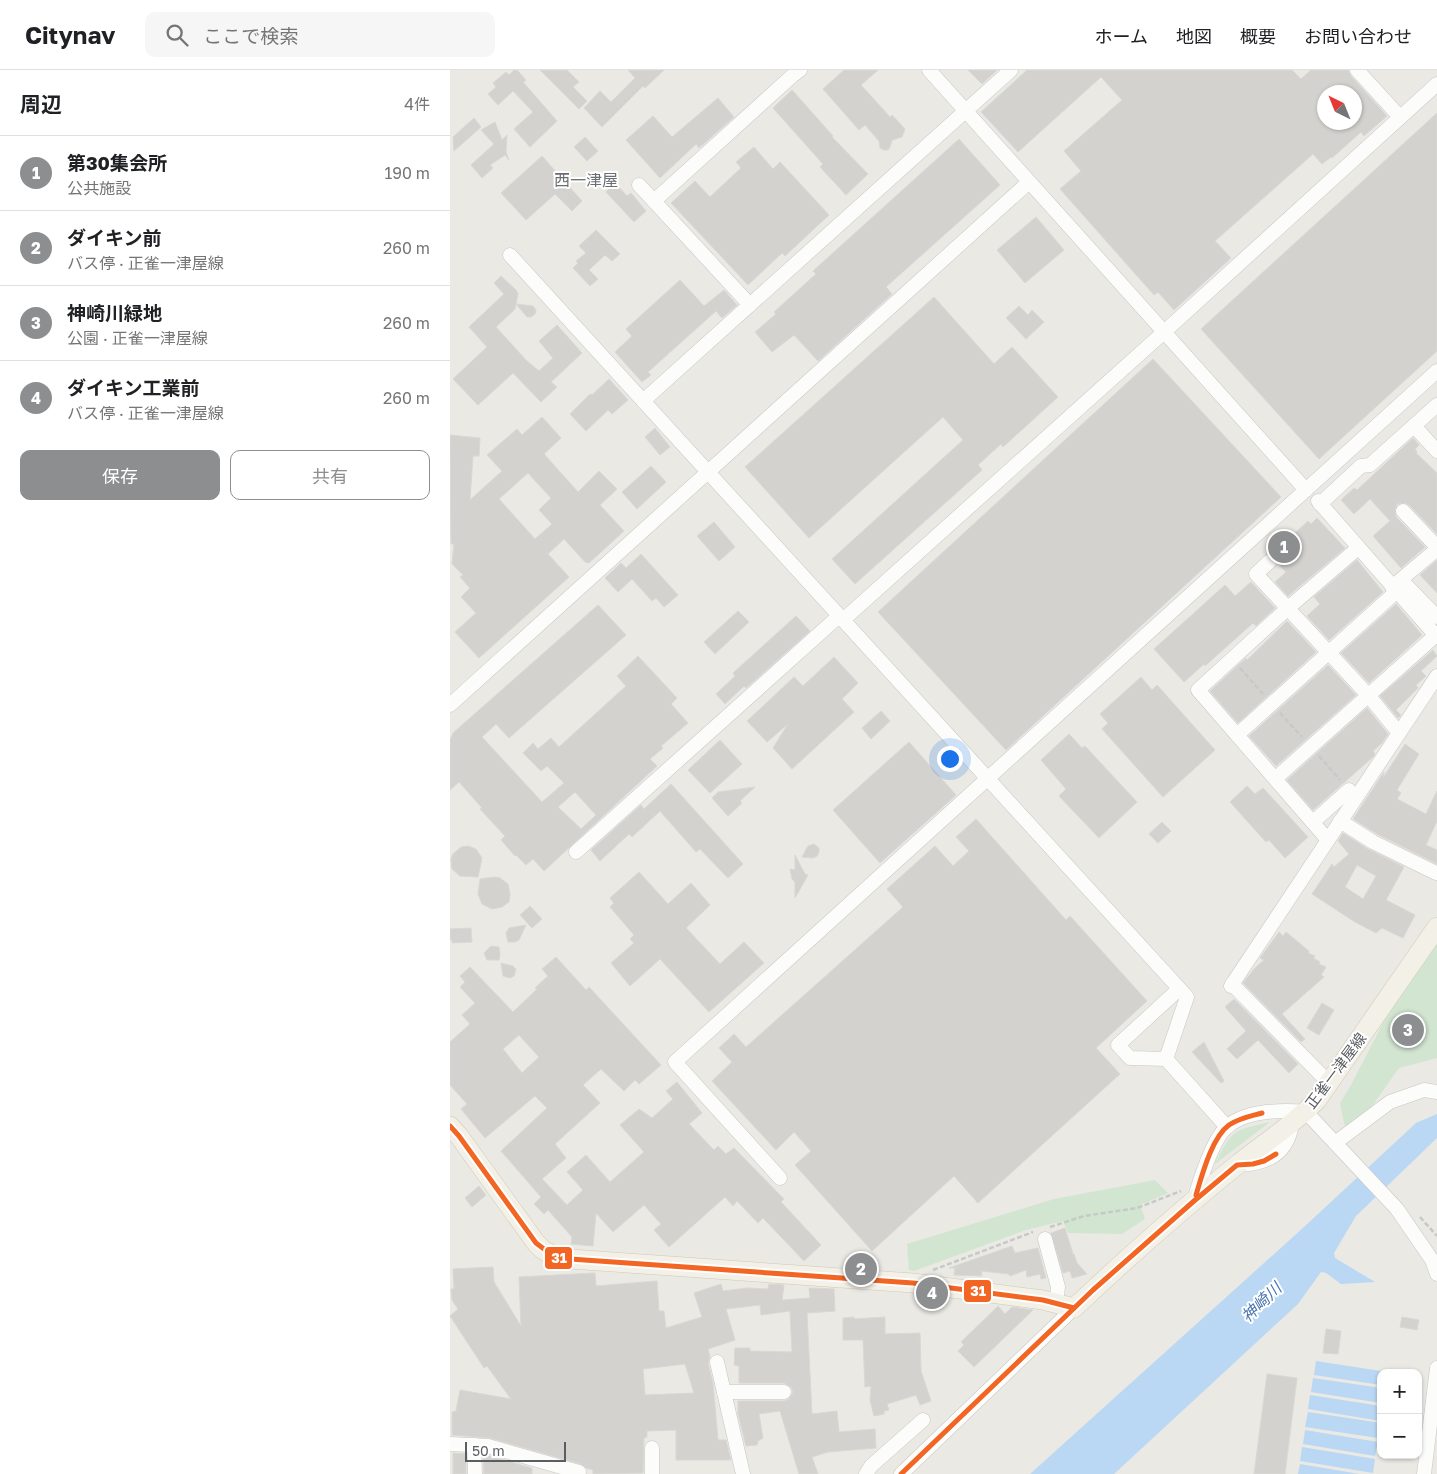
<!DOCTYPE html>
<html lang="ja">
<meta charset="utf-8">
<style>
:root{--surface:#fff;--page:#f6f6f6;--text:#202124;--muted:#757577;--line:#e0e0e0;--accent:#8c8e8f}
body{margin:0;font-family:"Golos Text","Noto Sans JP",sans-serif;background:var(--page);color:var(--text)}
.controls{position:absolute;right:15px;bottom:15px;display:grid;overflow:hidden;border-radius:10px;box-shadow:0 1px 4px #0004}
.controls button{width:45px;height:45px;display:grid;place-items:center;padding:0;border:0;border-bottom:1px solid var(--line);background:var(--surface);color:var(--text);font:25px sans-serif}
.compass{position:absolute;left:867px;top:15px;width:45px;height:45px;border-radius:50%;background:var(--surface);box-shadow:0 1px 4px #0004;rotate:317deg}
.scale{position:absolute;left:15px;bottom:12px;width:101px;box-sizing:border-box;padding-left:5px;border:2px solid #5a5d61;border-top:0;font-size:14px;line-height:18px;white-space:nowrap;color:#5a5d61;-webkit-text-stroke:4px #fff;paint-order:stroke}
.you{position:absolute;left:499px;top:688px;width:18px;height:18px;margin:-12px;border:4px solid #fff;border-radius:50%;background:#1a73e8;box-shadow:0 0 0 8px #1a73e833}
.badge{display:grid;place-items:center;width:32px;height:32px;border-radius:50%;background:var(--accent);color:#fff;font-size:16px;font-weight:700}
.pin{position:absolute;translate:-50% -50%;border:2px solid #fff;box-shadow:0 1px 5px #0006}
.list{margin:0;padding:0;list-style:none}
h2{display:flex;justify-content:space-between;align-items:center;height:65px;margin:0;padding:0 20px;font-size:21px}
h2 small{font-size:16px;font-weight:400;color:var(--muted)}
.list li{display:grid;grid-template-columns:32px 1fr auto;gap:15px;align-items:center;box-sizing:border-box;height:75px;padding:0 20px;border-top:1px solid var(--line)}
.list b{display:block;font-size:19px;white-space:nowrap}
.list p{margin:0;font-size:16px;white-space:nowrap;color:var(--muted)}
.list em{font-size:16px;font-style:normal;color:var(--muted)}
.actions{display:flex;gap:10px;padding:15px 20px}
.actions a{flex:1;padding:11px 0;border:1px solid var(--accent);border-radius:10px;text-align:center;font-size:18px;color:var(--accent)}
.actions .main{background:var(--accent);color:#fff}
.icon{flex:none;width:28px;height:28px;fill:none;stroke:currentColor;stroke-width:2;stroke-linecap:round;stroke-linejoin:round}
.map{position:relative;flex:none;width:987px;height:1404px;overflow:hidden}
header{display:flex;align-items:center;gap:30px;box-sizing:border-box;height:70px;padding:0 25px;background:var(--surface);border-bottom:1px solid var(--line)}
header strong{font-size:24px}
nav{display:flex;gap:28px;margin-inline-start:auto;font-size:18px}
.search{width:350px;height:45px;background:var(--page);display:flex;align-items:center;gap:12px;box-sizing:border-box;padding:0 18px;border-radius:10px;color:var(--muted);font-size:19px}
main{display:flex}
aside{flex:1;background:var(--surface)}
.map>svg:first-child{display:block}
.green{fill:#d2e5d1}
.water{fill:#bad7f3}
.building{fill:#d3d2cf;stroke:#d9d8d4;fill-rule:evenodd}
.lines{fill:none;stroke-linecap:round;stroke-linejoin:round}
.minor-casing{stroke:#c6c7c6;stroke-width:15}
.major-casing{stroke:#d0cab4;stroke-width:20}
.path{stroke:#c5cac7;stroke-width:2.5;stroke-dasharray:5 2.5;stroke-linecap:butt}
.minor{stroke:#fcfcfb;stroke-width:14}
.major{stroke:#f2f0e7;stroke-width:19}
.bus-1-casing{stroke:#fff;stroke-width:9}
.bus-1{stroke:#f26522;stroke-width:5}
.labels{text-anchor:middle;stroke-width:4;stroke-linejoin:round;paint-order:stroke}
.street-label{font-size:15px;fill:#5a5d61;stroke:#fff}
.neighbourhood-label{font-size:16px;fill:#6b6f73;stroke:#fff}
.water-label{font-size:16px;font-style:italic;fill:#4775b2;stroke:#fff}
.line-badge{stroke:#fff;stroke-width:2}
.badge-label{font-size:14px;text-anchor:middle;font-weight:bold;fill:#fff}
</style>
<header>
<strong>Citynav</strong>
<div class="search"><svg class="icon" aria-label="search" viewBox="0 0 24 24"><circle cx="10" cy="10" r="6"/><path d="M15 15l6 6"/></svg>ここで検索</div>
<nav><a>ホーム</a><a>地図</a><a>概要</a><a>お問い合わせ</a></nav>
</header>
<main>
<aside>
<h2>周辺<small>4件</small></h2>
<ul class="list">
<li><span class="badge">1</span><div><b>第30集会所</b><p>公共施設</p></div><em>190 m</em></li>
<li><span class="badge">2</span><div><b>ダイキン前</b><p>バス停 · 正雀一津屋線</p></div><em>260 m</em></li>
<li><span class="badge">3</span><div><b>神崎川緑地</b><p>公園 · 正雀一津屋線</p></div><em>260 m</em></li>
<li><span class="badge">4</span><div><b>ダイキン工業前</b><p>バス停 · 正雀一津屋線</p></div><em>260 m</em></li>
</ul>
<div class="actions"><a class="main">保存</a><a>共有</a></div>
</aside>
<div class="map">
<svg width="987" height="1404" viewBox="0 0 987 1404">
<rect width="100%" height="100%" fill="#eae9e4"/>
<g class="green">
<polygon points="987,873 987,988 949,998 917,1043 895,1058 890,1033 901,1015 948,924"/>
<path d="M820,1052L765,1094C783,1059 782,1061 820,1052Z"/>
<polygon points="705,1110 718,1123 690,1135 695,1149 672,1164 618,1163 613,1151 576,1160 464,1201 459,1200 457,1174 604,1129"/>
</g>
<g class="water">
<polygon points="987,1044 987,1068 906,1146 884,1183 885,1188 925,1212 891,1214 876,1203 871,1202 848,1234 664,1404 580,1404 854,1157 966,1053"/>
<polygon points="866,1291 937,1302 938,1303 931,1303 931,1315 864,1305"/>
<polygon points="863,1308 931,1318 931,1333 861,1322"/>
<polygon points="860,1325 931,1336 931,1351 858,1339"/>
<polygon points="858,1342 931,1353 928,1368 855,1357"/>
<polygon points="855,1360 928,1372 925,1386 853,1374"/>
<polygon points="852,1377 925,1389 923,1403 850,1391"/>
<polygon points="850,1394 909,1404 848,1404"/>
</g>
<g class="building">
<polygon points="64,0 67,0 76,10 73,12 107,51 80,77 64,59 83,42 63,21 48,35 38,24 46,17 43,13 56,2 59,5"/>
<polygon points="90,0 117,0 129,12 123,17 137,31 129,39"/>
<polygon points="178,0 214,0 195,18 193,16 152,57 134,38 150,21 161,32 185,8"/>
<polygon points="394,0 428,0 411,15 440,47 442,45 455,59 452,67 442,70 440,77 438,80 434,80 430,78 429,71 415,55 409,60 373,19"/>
<polygon points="518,0 547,0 532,14"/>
<path d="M577,0H842L851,9L861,0H898L901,6L937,46L914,66L911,62L882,88L881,87L872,94L863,84L765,171L781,188L724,240L708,222L704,225L610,119L631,101L614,81L672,30L651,7L568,82L531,42ZM874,22H904V52H874Z"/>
<polygon points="342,20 383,66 382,67 418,104 396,125 370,97 373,94 323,38"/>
<polygon points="268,28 284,47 249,78 246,74 210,108 176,70 203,46 222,67"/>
<polygon points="987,43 987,281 869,389 751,259"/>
<polygon points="24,48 31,57 4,81 3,67"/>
<polygon points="45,52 52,70 57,65 56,82 59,90 55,85 40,95 43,98 32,108 21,95 44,74 31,60"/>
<polygon points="135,67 148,81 137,91 124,77"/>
<polygon points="509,69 550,115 436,217 442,224 368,291 344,265 322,282 305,262 326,244 324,242 366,204 363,201"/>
<polygon points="304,77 323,99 330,92 379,145 335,186 332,183 298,215 221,133 245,111 260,127 291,98 286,92"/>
<polygon points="92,86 132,131 122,141 105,124 76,150 51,123"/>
<polygon points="165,113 177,126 181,123 196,141 184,152 156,122"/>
<polygon points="586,147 614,180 575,213 547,180"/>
<polygon points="146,160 170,184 162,191 155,185 139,200 148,209 140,216 123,198 128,193 126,191 136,183 129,176"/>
<polygon points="51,206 66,220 68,224 65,239 46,257 77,291 89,301 103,288 89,271 107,255 132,283 101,312 107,317 91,332 63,303 28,335 3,309 37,277 19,257 54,224 44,213"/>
<polygon points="230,210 254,236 274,220 287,235 272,248 266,241 198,302 201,305 192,312 165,282 182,266 176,259"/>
<polygon points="484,227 544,294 562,277 608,327 553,377 551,374 528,395 532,400 405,514 382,489 513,370 493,347 359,468 295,397"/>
<polygon points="66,234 83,236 86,240 85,244 81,247 77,247"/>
<polygon points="569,236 578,245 582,240 594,252 576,269 556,248"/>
<polygon points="703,289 831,427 556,680 428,542"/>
<polygon points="159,309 178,330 162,344 158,340 136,361 120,344 140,324 142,325"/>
<path d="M92,347L111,368L94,384L128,422L149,401L167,419L150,435L174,461L139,493L135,492L114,469L98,484L119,507L29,588L5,562L26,543L11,527L20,518L10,507L13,505L2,494L4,474H1L0,365L30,368L29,386H23L20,430L52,401L37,385L67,359L72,365ZM78,403L101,428L89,440L102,454L85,469L49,429Z"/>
<polygon points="205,358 220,377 210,385 195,367"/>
<polygon points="963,368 969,375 965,379 967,382 966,383 987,403 987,464 959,435 955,433 947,434 945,439 946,447 975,477 951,498 923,466 940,451 920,429 904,444 891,430 904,418 907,420"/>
<polygon points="201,396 216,412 187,439 172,422"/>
<polygon points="867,448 895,478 838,526 825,512 836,502 828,494 828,489 826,485 818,483 841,462 843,465 858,451 861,454"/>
<polygon points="264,452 285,477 269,491 247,466"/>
<polygon points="191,484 228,525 214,537 206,528 202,531 182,509 168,522 155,508 171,493 176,498"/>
<polygon points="907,490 933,522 879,570 857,546 870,534 864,527"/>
<polygon points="987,490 987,523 970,505"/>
<polygon points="801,512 825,538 806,556 803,553 755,596 754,594 734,612 704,579 775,515 785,526"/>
<polygon points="946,534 972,565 919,613 891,583"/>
<path d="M148,535L176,565L59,668L46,654L32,667L92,732L114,713L97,696L91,701L73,683L83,673L88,679L101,668L109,677L176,616L167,606L188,586L227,628L221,634L238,653L211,676L213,678L200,689L207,696L94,801L83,789L76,795L66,785L65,786L51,770L55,766L30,739L32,738L9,712L0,720V670L3,663ZM125,722L146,745L131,759L108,737Z"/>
<polygon points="288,541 299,552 265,584 254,572"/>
<polygon points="346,546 360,561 296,618 294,616 275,634 266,624 285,606 283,603"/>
<polygon points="837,551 866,582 788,653 760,621 796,588 797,590"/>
<polygon points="983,580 987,586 971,601 976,606 966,615 968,618 946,640 951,645 948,648 930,626"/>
<polygon points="384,587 408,613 392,629 404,642 342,699 323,678 338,654 317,672 297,651 344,607 353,616"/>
<polygon points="878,595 906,625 826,696 799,666"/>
<polygon points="691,607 702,620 707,615 765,680 713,727 652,659 658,653 650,644"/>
<polygon points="917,638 938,664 932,673 923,681 925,684 923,687 863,740 837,710"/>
<polygon points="431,641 440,651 421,669 412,658"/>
<polygon points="619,664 632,678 635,676 687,732 649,768 609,726 616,719 591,690"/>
<polygon points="270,670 292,694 260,723 238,700"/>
<polygon points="459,672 506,725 430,793 383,740"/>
<polygon points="955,674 969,684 947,720 951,723 947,729 976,744 987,721 987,751 976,775 987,780 987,794 927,764 903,749 934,702 933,708"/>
<polygon points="221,714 293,794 278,808 250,779 246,782 210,741 182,767 179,764 150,791 141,780 191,735 194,739"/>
<polygon points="797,716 805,724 813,718 858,767 835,788 819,770 816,772 780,732"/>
<polygon points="305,717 290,731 292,733 278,746 262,728 268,722"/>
<polygon points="526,749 616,850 620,846 697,931 646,978 670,1004 528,1133 504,1106 422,1181 345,1095 361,1081 344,1062 326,1080 262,1011 282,992 269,978 284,964 296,977 453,837 437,819 485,776 503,796 519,781 506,767"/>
<polygon points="712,752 721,761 708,773 699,764"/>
<path d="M893,763L918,779L954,797L936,830L965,845L953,868L932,858L926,863L905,852L862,824L882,794L884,797L899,784L888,771ZM907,795L926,806L913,829L895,817Z"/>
<polygon points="364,774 369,778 369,782 367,786 363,788 352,787 358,776"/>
<polygon points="18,776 26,779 32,788 28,807 10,806 2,799 1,789 3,784 11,777"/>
<polygon points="345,785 355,804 358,805 345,828 345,812 342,809 340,799 345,800"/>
<polygon points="189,802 218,834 241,813 260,835 236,858 270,894 294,872 314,893 259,942 210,889 180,916 161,893 184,873 180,869 184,865 160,837 164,833 160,828"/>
<polygon points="44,807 50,808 58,814 60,824 59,832 52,837 42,839 32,834 28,824 30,809"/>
<polygon points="80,836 92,849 82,858 70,845"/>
<polygon points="76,855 69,870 65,872 58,872 56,863 59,858"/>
<polygon points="21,858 22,872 2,873 2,870 0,870 0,859"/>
<polygon points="829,862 833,866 836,862 859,881 858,883 865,886 863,888 870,892 869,894 876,897 871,905 874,907 832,944 855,969 851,972 793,913 805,898 814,890 810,888"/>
<polygon points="41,876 49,877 50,884 49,890 37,890 34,883"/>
<path d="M106,887L136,920L139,917L211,995L189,1014L185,1010L174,1021L151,999L133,1015L150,1033L105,1074L116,1088L92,1109L117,1135L133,1120L117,1102L136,1085L160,1112L194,1082L170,1055L189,1039L202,1048L223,1029L216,1021L227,1012L252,1043L239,1054L264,1080L268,1076L276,1084L284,1078L334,1129L331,1132L371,1175L354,1191L313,1148L308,1153L287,1131L283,1136L275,1127L219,1177L204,1160L211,1154L194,1135L163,1162L146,1143L143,1176L121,1174L122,1167L98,1140L94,1144L84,1134L91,1127L51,1081L97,1038L85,1026L35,1068L11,1039L17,1034L0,1015V972L20,954L12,945L25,933L10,917L15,912L10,906L20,897L63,942L87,919L85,918L98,906L92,899ZM69,965L89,987L72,1003L53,979Z"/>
<polygon points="51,893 63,896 66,899 64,906 60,908 53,906"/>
<polygon points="784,929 848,994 839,1003 808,970 787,989 777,979 796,961 775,937"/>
<polygon points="872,933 884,940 869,965 857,958"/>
<polygon points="754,972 774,1011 771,1013 742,982"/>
<polygon points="29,1116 36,1125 22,1137 15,1128"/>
<polygon points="615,1158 623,1184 624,1184 627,1193 637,1204 622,1208 620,1201 613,1203 601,1163"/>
<polygon points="562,1176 565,1183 588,1178 596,1208 591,1209 590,1204 577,1207 576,1200 560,1206 559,1204 531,1201 532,1206 504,1205 505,1198 499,1198"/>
<path d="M43,1197L44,1212L71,1256L69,1207L145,1203L146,1216L207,1211L209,1241H214L216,1258L252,1247L244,1223L271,1214L273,1221L297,1218L318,1219L319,1214L334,1215L332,1230L360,1228L359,1218L384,1219L385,1241L357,1243L362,1344L387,1341L389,1362L425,1359L426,1378L378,1382L362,1387L368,1404H349L330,1341L309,1344L313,1368L308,1371L307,1375L296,1376L288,1344V1331H334L339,1329L343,1322L341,1317L334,1313H289V1296L284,1295L285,1278H300V1281L342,1282L340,1241L311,1245L310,1235L276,1239L285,1270L258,1279L260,1287L258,1293L263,1313L268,1370H276L281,1390H226V1360L197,1361V1367L194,1368L193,1403L143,1404V1400L136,1398L131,1394L40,1368L2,1365V1342L6,1341L10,1320L61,1329L37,1296L34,1298L0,1246L8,1239L2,1230L1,1219H4L3,1199ZM235,1294L244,1323L195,1325L193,1299Z"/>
<polygon points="548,1236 555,1244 562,1237 583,1240 524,1297 508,1281 514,1275 511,1272"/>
<polygon points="404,1247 404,1249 435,1247 435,1264 470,1263 471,1301 481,1331 470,1335 466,1325 437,1334 439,1340 434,1341 434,1344 424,1346 420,1330 421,1316 415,1317 413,1270 393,1270 393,1248"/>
<polygon points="952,1247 969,1250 967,1260 950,1257"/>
<polygon points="876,1259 891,1261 888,1284 873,1283"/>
<polygon points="817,1304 847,1308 835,1404 804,1404"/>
<polygon points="3,1383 16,1384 16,1404 3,1404"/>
<polygon points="33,1384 82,1398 82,1404 34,1404"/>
</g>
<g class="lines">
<defs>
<g id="minor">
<polyline points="479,0 856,420"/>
<polyline points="907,0 950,47"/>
<polyline points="189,115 300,235"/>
<polyline points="204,131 342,6 350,0"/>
<polyline points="60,185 737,927 716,989 777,1057"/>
<polyline points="193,331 561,0"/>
<polyline points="964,356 987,381"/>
<polyline points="868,431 987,567"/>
<polyline points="870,434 911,396 920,395 987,335"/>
<polyline points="953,441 987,477"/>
<polyline points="820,491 806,504 918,625 949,663"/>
<polyline points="951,510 987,547"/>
<polyline points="942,517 987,479"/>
<polyline points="393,550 714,262 987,14"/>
<polyline points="0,635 579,112"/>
<polyline points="787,665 946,522"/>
<polyline points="826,708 986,565"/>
<polyline points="890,751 923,772 986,803"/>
<polyline points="863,752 899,720"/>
<polyline points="878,770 748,620 838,538 908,478"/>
<polyline points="126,782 389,546"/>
<polyline points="782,914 879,1013"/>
<polyline points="781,916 987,606"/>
<polyline points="716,989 680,988 668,975 729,919"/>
<polyline points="885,1073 940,1032 974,1020 987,1022"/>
<path d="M787,1095C816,1094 838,1085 842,1053"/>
<polyline points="330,1108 225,992 987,301"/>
<path d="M744,1131C749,1113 763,1068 777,1057C796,1040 832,1040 856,1042L947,1139L982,1190L987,1204"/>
<polyline points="595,1169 608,1217 606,1234"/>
<polyline points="267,1292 293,1404"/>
<polyline points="274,1322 334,1322"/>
<polyline points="0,1374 38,1376 129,1402"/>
<polyline points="24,1375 25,1404"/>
<polyline points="202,1378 202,1404"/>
<polyline points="416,1404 421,1396 473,1350"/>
<polyline points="451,1404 624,1238"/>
<polyline points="974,1404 987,1298"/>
</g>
<path id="major" d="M0,1056L9,1066L86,1173L92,1179L106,1188L463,1213L593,1230L624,1238C676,1189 731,1140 787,1095C814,1073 843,1055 867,1030L987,857"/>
</defs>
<use href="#minor" class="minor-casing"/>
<use href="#major" class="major-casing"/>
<g class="path">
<polyline points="790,598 813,624"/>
<polyline points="830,643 852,667"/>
<polyline points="869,686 890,710"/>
<polyline points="970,1147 987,1166"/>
<polyline points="600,1157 634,1146 687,1138 731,1121"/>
<polyline points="483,1200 583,1162"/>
</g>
<use href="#minor" class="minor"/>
<use href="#major" class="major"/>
<defs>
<g id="bus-1">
<polyline points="0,1056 9,1066 86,1173 106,1188 463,1213 593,1230 624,1238"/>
<path d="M746,1125C752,1105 762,1067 779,1055C789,1048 801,1046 812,1043"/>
<polyline points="451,1404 643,1220 744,1131 787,1095 803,1094 814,1091 826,1084"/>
</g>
</defs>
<use href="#bus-1" class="bus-1-casing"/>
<use href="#bus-1" class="bus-1"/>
</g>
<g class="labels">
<g class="street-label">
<text transform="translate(886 1001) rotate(-53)" y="5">正雀一津屋線</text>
</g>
<g class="neighbourhood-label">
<text x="136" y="116">西一津屋</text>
</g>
<g class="water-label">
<text transform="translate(811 1232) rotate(-44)" y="6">神崎川</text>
</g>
</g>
<g class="line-badge">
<rect x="94" y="1176" width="29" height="24" rx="5" fill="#f26522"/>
<rect x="513" y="1209" width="29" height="24" rx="5" fill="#f26522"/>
</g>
<g class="badge-label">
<text x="109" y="1193">31</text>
<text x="528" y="1226">31</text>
</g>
</svg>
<div class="controls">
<button>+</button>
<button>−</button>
</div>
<svg class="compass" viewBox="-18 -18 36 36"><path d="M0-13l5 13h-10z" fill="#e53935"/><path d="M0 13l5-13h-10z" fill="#757577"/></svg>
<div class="scale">50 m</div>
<div class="you"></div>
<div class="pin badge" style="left:834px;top:477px">1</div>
<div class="pin badge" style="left:411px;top:1199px">2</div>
<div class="pin badge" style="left:958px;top:960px">3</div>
<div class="pin badge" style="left:482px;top:1223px">4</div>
</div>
</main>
